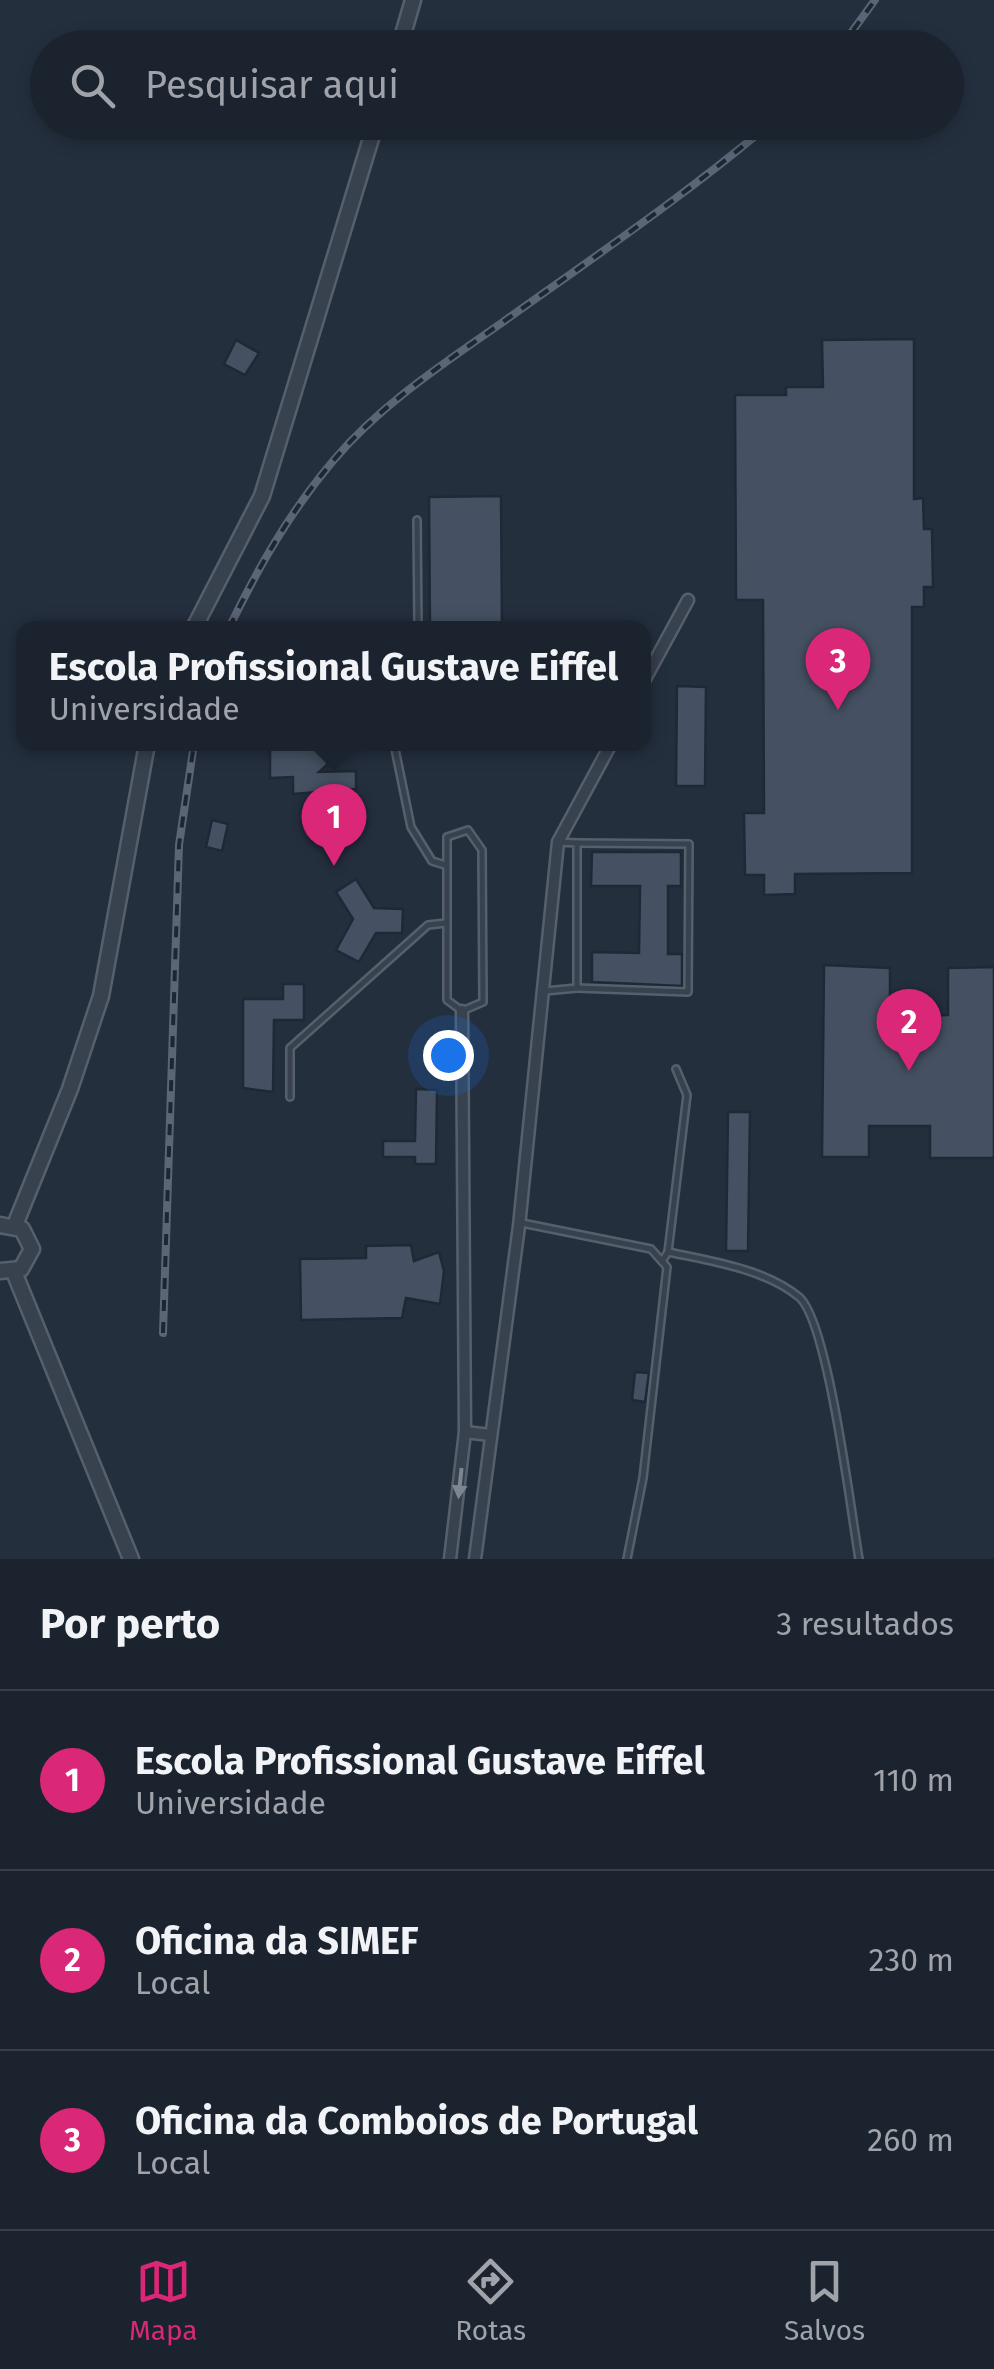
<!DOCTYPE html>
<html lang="pt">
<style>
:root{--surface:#1b232e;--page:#282f3a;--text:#f1f3f6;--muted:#a0a4aa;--line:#39404a;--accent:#db2777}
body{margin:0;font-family:"Fira Sans",sans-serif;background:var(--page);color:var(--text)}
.you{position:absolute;left:448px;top:1055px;width:35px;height:35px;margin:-25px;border:8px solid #fff;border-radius:50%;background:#1a73e8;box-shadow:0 0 0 15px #1a73e833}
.badge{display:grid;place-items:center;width:65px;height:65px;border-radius:50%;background:var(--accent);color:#fff;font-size:32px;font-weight:700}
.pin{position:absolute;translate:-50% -82px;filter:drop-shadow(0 2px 5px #0008)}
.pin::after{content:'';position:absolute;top:52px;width:35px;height:30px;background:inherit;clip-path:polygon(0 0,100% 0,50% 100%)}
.popup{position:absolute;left:16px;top:621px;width:635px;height:130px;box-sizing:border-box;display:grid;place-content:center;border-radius:20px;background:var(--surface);filter:drop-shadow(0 2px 8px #0005);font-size:32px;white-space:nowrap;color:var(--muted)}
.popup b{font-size:38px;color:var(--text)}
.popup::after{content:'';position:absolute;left:50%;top:100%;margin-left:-20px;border:20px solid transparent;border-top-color:var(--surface)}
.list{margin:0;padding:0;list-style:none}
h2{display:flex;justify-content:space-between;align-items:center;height:130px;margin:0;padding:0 40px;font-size:42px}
h2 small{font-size:32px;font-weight:400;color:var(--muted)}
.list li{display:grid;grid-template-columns:65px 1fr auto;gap:30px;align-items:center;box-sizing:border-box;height:180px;padding:0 40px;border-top:2px solid var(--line)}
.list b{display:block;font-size:38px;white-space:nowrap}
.list p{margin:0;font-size:32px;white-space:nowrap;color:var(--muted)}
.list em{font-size:32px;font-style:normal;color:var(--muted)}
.icon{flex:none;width:55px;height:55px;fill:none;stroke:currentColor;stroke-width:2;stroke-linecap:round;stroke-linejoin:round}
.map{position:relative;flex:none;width:994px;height:1559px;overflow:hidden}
.search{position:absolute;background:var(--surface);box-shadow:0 5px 15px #0003;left:30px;right:30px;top:30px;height:110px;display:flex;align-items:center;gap:25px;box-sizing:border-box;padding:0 35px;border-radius:55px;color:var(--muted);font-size:38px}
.sheet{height:670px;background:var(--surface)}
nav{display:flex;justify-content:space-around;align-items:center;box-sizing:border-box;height:140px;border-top:2px solid var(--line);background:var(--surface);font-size:28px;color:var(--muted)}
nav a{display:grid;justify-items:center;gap:5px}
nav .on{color:var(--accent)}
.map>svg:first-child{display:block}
.building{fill:#455162;stroke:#1f2835;stroke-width:2.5}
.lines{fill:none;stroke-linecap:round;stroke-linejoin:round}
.service-casing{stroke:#565f6c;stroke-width:10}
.minor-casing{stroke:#565f6c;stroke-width:15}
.tertiary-casing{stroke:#565f6c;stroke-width:19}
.service{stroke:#38414e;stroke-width:5}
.minor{stroke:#38414e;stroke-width:10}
.tertiary{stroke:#38414e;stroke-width:14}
.rail-casing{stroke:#5a6575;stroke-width:8}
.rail{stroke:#1d2633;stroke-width:4;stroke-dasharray:11;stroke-linecap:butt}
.oneway{fill:#7c8592}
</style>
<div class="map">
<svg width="994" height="1559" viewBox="0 0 994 1559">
<rect width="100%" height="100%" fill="#242f3e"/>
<g class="building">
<polygon points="914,339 914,499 923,498 924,529 932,529 933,587 924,587 924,607 912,607 912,873 795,874 795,894 764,895 764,875 745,875 744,813 764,813 763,600 736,600 735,395 786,395 786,387 823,387 822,340"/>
<polygon points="236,340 259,353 245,375 224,364"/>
<polygon points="501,496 502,628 430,628 429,497"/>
<polygon points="677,686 706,687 705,786 676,786"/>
<polygon points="270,744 327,744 327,765 319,772 356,771 356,789 293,794 293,777 270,778"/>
<polygon points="212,820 228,824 222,851 206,847"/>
<polygon points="592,852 681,852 681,886 668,886 668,954 682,954 682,986 592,982 592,952 639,953 640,886 591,886"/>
<polygon points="356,879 374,908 403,909 402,933 376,933 359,962 336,950 353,919 336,892"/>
<polygon points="824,965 890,968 890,1016 948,1015 948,968 994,967 994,1158 930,1158 930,1126 869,1126 869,1157 822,1157"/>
<polygon points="283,984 304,984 304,1020 274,1020 273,1092 243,1088 243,999 283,999"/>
<polygon points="416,1089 437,1090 436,1164 415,1164 415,1157 383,1157 383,1141 415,1141"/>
<polygon points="728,1112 750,1112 748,1251 726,1251"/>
<polygon points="411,1245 414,1261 439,1252 444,1271 440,1304 406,1298 402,1318 301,1320 300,1259 366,1258 366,1246"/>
<polygon points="635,1372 649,1373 645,1402 632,1400"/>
</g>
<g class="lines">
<defs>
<g id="service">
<polyline points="417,520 418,628"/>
<polyline points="394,744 411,827 432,861 445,865"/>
<polygon points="468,830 482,850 483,1002 462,1011 447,1000 447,837"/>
<polyline points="577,843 689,844 688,992 577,988"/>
<polyline points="545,991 577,988 577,843 558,842"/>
<polyline points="290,1097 290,1048 428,925 446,923"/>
<polyline points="522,1223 651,1249 667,1267 643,1478 627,1559"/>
<polyline points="668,1252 687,1095 676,1069"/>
<path d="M662,1261L668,1252C711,1261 765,1269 799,1297C828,1321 851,1512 859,1559"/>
</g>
<g id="minor">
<polyline points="644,681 688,600"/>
<polyline points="462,1011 465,1432"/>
<polyline points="450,1559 465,1432 490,1435"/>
<polyline points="475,1559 519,1226 558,842 611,744"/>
</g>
<g id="tertiary">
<polyline points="399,48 413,0"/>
<polyline points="194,628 262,496 376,122"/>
<polyline points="0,1225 22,1229 32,1249 21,1269 0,1271"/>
<polyline points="15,1225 70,1089 101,996 147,744"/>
<polyline points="14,1272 131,1559"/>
</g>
</defs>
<use href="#service" class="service-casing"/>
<use href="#minor" class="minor-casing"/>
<use href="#tertiary" class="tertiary-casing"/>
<use href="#service" class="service"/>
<use href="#minor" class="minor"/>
<use href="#tertiary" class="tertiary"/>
<defs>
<g id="rail">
<polyline points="840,48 875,0"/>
<path d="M229,628C258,568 289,513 333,461C380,405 443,364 503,322C594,257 686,195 772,122"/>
<polyline points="163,1333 179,845 194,744"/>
</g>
</defs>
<use href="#rail" class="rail-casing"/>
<use href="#rail" class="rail"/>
</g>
<defs><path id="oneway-solid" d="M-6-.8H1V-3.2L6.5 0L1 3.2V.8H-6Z" transform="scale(2.5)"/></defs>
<use class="oneway" href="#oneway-solid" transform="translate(460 1483) rotate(96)"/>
</svg>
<div class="you"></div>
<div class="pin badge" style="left:334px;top:866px">1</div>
<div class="popup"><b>Escola Profissional Gustave Eiffel</b>Universidade</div>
<div class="pin badge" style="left:909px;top:1071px">2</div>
<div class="pin badge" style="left:838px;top:710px">3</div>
<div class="search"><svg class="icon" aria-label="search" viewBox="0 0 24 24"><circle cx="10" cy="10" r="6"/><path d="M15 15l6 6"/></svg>Pesquisar aqui</div>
</div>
<section class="sheet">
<h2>Por perto<small>3 resultados</small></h2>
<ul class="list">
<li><span class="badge">1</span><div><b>Escola Profissional Gustave Eiffel</b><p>Universidade</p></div><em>110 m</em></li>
<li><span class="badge">2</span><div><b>Oficina da SIMEF</b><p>Local</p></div><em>230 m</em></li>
<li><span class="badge">3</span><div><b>Oficina da Comboios de Portugal</b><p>Local</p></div><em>260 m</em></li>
</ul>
</section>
<nav>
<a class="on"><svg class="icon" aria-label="map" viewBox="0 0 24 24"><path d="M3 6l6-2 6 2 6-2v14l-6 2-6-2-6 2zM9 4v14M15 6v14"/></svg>Mapa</a>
<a><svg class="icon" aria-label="directions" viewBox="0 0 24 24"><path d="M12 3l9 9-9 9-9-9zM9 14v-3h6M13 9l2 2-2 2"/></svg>Rotas</a>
<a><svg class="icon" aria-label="saved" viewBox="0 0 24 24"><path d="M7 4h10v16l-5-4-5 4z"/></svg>Salvos</a>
</nav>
